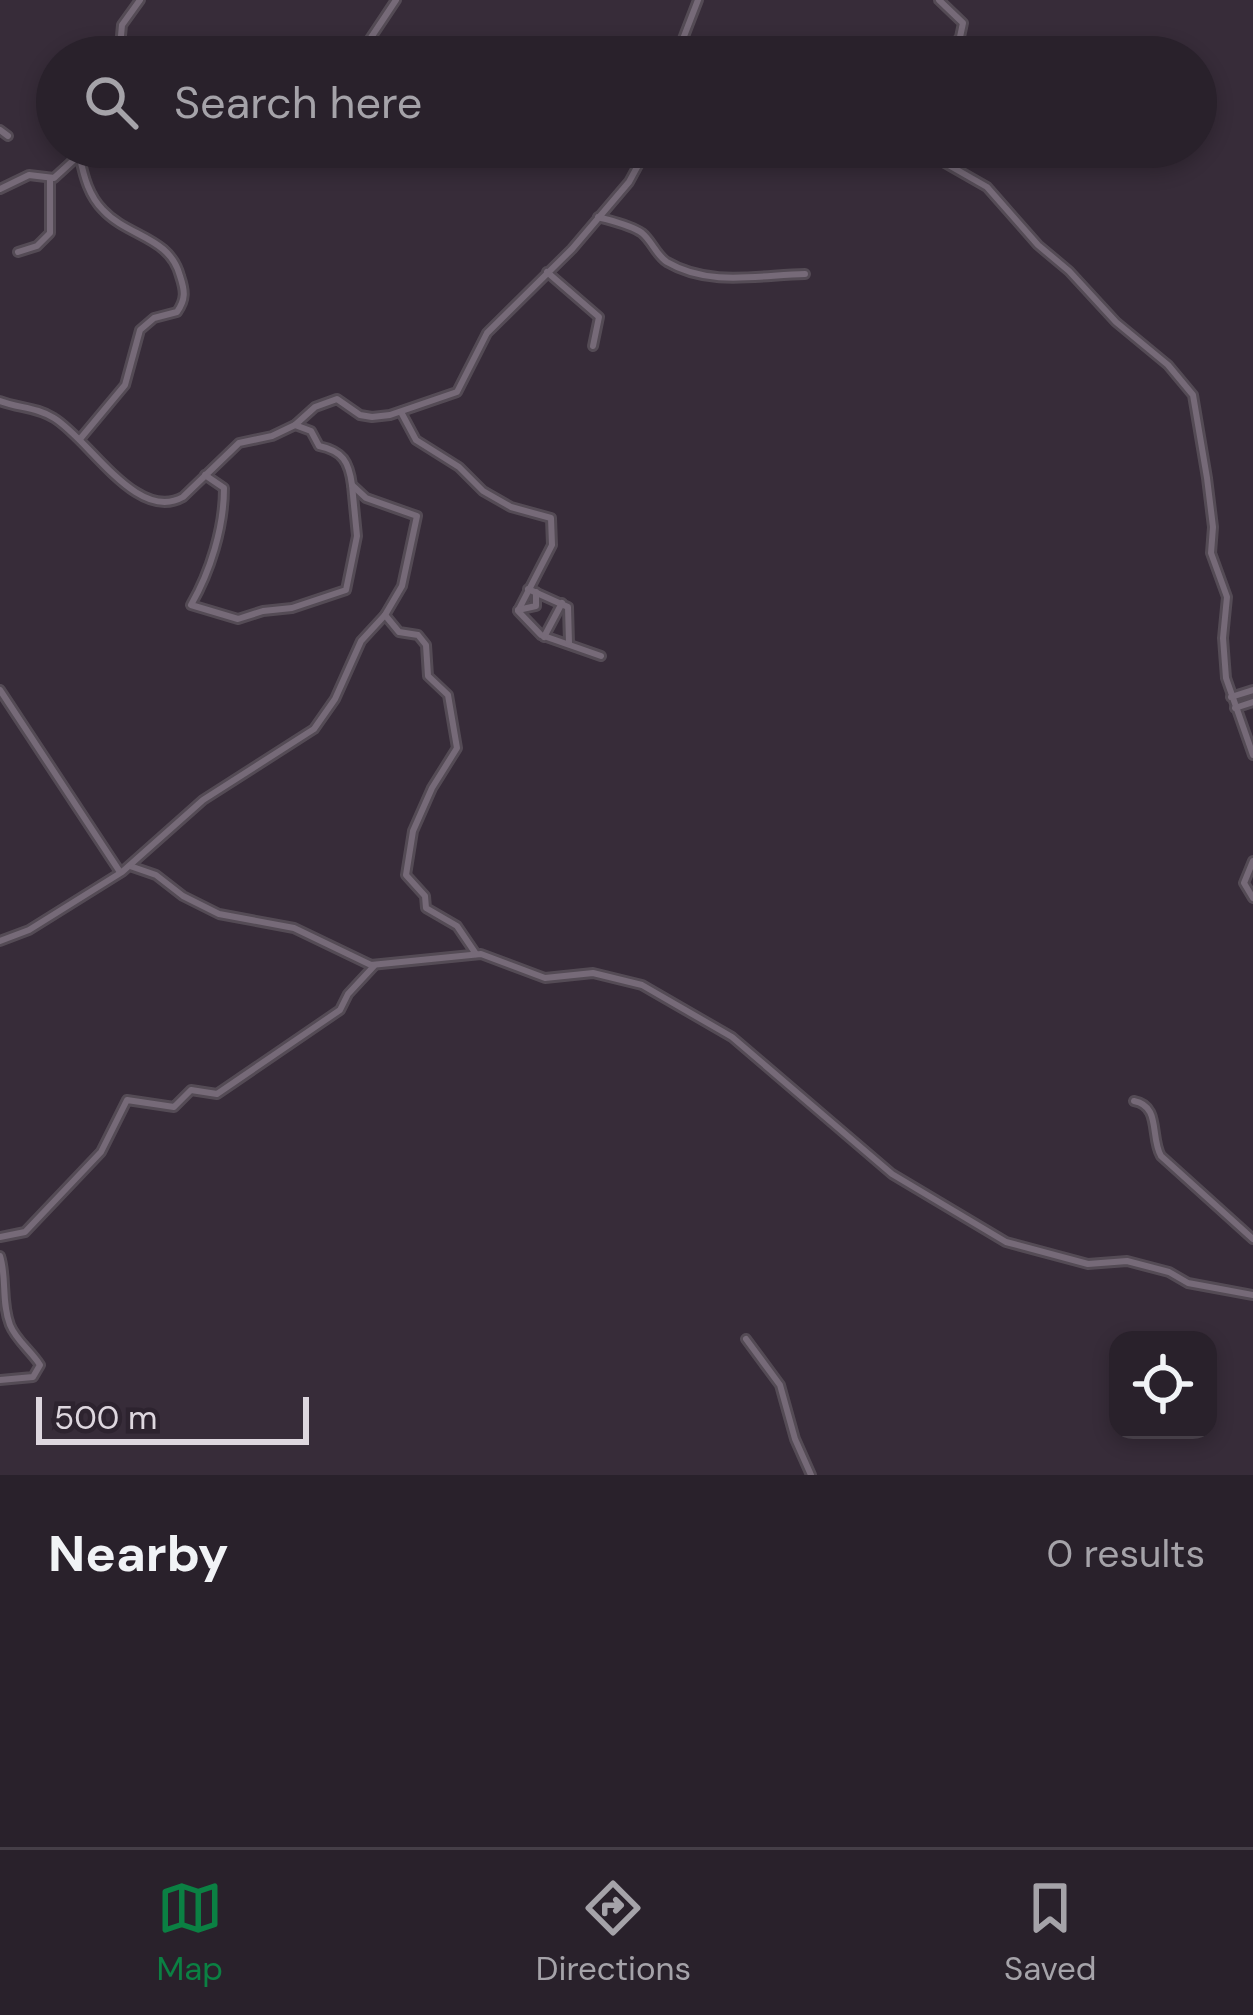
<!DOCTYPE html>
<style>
:root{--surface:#29212b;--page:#352e37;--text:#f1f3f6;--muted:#a5a3a9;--line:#453e47;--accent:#0b8043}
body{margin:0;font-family:"DM Sans",sans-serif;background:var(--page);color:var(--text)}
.controls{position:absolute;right:36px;bottom:36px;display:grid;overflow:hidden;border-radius:24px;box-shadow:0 6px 18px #0003}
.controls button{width:108px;height:108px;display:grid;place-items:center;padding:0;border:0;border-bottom:3px solid var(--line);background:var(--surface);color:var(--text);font:60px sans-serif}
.scale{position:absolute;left:36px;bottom:30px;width:273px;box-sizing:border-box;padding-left:12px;border:6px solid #ded7df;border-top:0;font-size:33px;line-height:42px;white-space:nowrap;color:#ded7df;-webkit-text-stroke:9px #2d232f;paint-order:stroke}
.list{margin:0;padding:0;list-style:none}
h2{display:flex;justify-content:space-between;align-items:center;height:156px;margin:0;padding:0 48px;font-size:51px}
h2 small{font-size:39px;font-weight:400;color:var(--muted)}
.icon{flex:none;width:66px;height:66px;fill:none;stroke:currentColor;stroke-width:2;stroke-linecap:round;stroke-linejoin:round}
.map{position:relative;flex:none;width:1253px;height:1475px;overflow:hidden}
.search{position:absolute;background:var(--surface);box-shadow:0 6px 18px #0003;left:36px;right:36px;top:36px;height:132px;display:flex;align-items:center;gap:30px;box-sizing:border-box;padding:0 42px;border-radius:66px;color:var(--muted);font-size:45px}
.sheet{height:372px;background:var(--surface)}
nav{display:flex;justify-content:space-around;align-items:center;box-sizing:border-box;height:168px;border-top:3px solid var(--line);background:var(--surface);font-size:33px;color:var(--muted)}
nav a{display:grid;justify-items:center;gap:6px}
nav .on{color:var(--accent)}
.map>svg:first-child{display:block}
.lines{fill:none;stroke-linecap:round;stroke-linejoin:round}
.street-casing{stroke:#544b55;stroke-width:12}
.street{stroke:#766a78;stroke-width:6}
</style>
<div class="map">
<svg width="1253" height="1475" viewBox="0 0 1253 1475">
<rect width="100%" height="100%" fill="#372c39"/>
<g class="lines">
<defs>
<g id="street">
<polyline points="939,0 963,23 960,37 945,57"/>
<polyline points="119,57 122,25 140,0"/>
<polyline points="278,57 296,47 368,42 396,0"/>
<polyline points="676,57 698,0"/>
<polyline points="0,130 8,136"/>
<polyline points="917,147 987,187 1038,245 1069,271 1116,322 1168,365 1193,395 1207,478 1213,527 1211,553 1227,597 1223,638 1226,678 1253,755"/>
<path d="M80,158C84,177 89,196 103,210C128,237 170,237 180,276C185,291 186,299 177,312L154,318L140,330L125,385L80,439"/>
<polyline points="0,189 29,175 54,178 88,147"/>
<path d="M598,217C612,221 631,225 642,233C652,241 656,255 667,262C709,287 760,275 805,274"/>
<polyline points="18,252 37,246 50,233 50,179"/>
<polyline points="547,272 599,317 593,346"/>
<path d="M0,401C18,408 37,407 54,418C90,440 137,523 183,497L239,443L272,436L295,425L315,407L337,399L360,415L372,417L390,415L457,392L487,333L572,249L629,182L648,147"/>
<polyline points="401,412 416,440 459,467 483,491 511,507 551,518 552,545 518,611 541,635 601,656"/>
<path d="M205,475L224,488C224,528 210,572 191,605L238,619L263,611L292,608L346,590L357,536L352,485"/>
<polyline points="528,589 568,607 569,643"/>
<polyline points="518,610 536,606 536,592"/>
<polyline points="385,615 399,632 418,635 426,645 428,676 448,695 457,748 432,788 413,831 406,875 425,896 426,908 457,926 476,954"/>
<polyline points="544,637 562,603"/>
<polyline points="0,690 120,872"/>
<polyline points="1231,697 1253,690"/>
<polyline points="1235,708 1253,702"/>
<polyline points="1253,861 1244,883 1253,898"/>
<polyline points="130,866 156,875 183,896 219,914 294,928 371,965 481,954 545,978 593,973 642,985 732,1037 892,1174 1006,1242 1088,1264 1127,1261 1169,1272 1188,1283 1253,1295"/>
<path d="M0,941L29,930L122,872L203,800L314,729L335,699L361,641L385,615L402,586L417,516L366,498L352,485C349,462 343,451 319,446L311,431L295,425"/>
<path d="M1134,1101C1161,1106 1150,1137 1161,1156L1253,1239"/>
<polyline points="0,1237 25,1232 101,1152 127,1100 174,1107 191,1090 217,1094 340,1010 348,994 374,966"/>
<path d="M0,1256C7,1278 1,1301 10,1325C16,1340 31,1351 40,1365L33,1377L0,1380"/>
<polyline points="746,1339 780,1385 795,1439 811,1475"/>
</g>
</defs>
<use href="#street" class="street-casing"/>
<use href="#street" class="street"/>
</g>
</svg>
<div class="controls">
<button><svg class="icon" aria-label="locate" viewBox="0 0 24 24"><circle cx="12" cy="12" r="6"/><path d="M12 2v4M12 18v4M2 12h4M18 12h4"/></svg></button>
</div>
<div class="scale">500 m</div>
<div class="search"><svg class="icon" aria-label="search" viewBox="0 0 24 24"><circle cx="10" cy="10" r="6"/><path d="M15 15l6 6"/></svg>Search here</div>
</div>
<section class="sheet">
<h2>Nearby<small>0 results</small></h2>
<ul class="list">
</ul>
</section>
<nav>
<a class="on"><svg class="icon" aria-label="map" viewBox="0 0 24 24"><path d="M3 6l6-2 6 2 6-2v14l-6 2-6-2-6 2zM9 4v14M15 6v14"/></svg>Map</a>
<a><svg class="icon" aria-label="directions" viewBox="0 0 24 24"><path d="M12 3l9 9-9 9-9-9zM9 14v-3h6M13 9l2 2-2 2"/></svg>Directions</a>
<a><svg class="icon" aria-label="saved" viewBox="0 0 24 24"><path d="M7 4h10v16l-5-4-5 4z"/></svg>Saved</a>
</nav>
